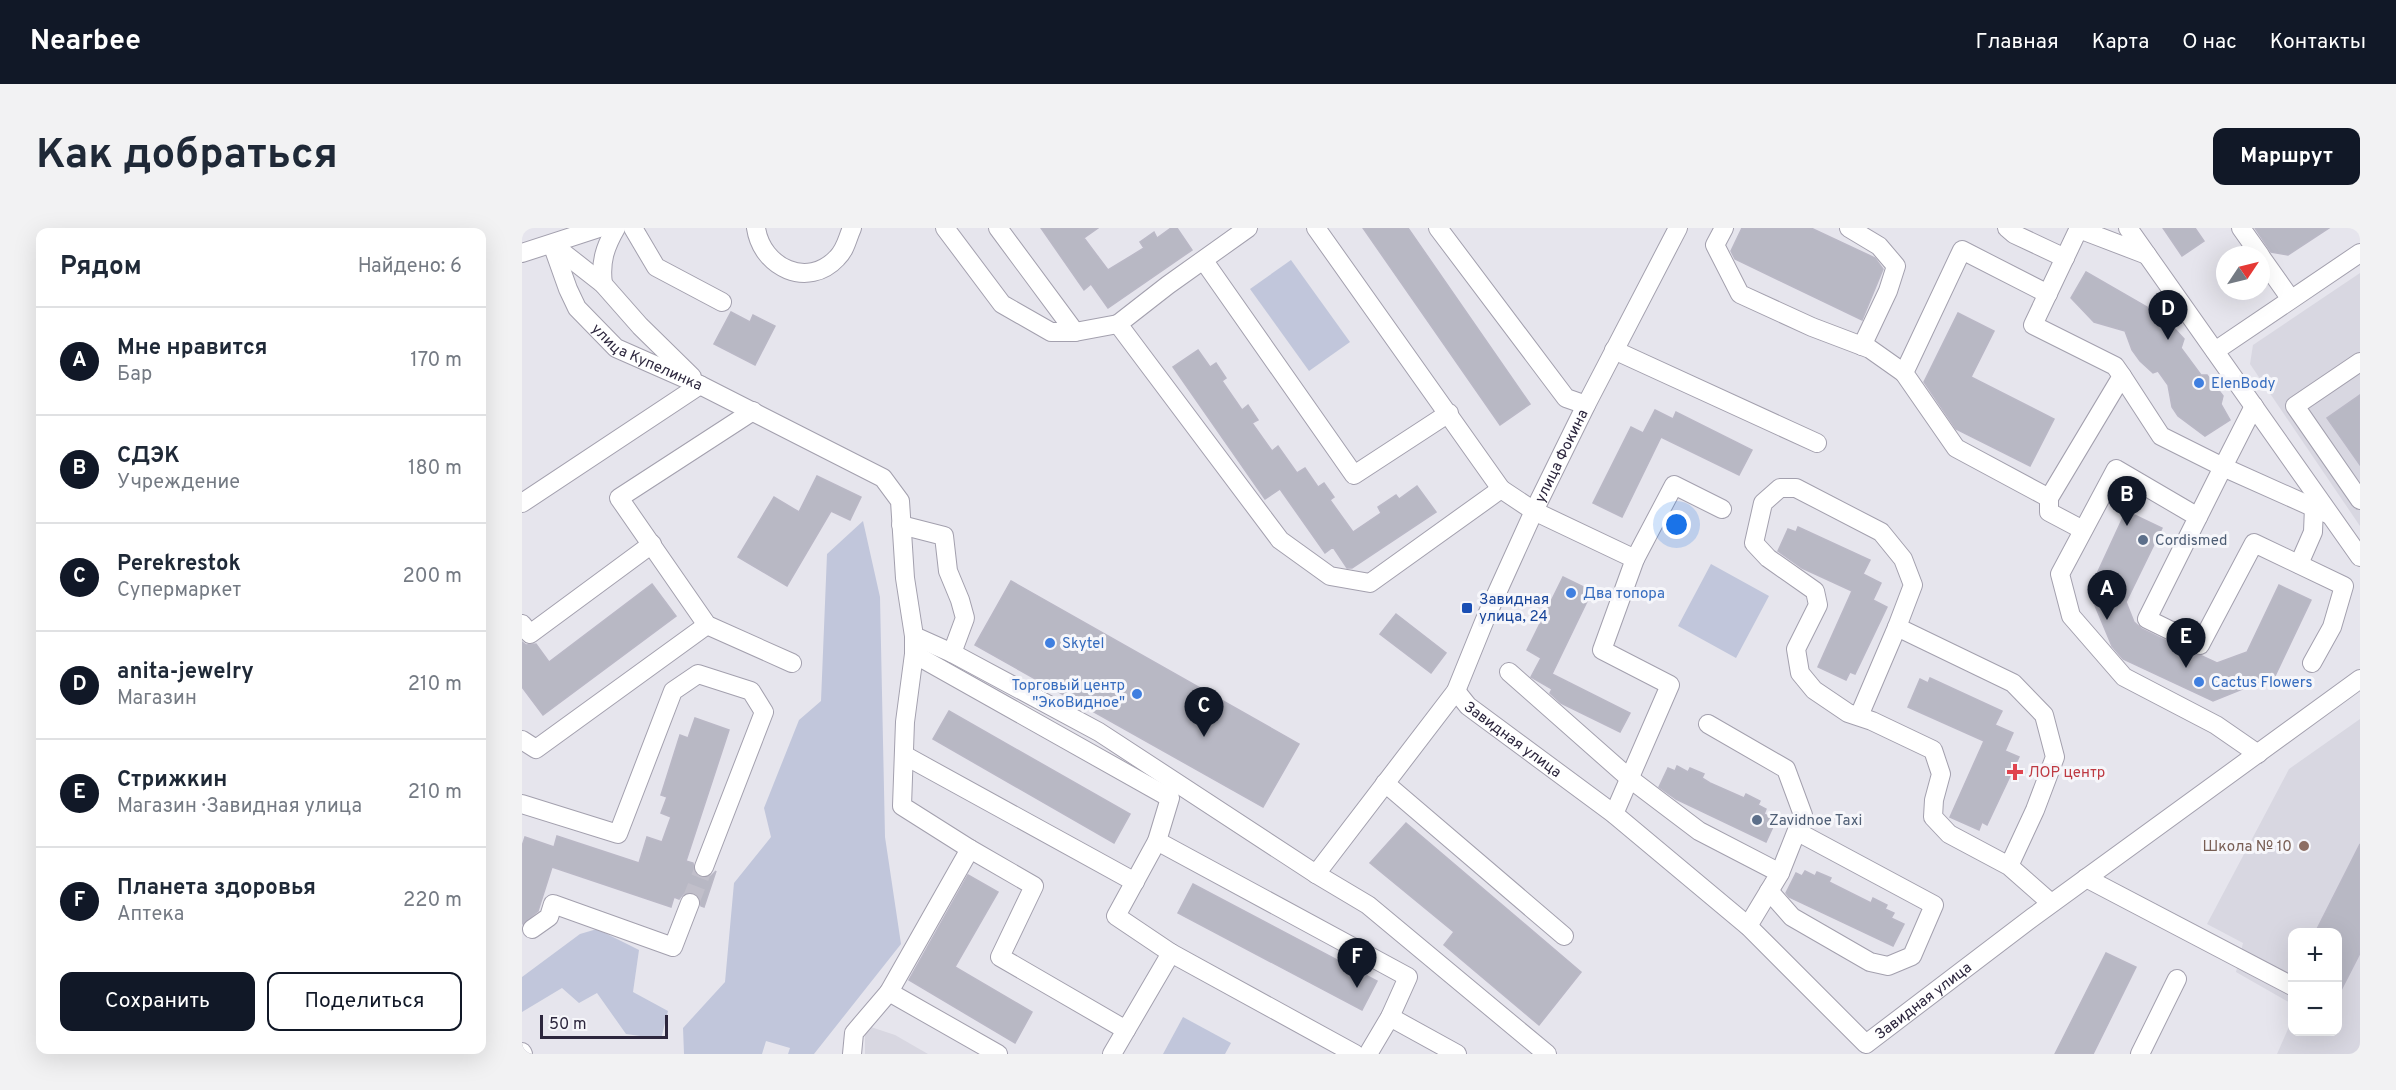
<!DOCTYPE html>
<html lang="ru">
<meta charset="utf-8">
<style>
:root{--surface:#fff;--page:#f2f2f3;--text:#1f2937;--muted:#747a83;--line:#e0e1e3;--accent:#111827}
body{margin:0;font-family:Overpass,sans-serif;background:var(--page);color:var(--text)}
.controls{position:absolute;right:18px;bottom:18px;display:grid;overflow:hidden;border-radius:12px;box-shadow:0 6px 24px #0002}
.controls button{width:54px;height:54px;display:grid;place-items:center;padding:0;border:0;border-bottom:2px solid var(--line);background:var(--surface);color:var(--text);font:30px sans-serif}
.compass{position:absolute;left:1694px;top:18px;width:54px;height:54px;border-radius:50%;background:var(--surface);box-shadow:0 6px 24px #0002;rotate:55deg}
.scale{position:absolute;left:18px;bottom:15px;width:128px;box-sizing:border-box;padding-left:6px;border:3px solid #2c263d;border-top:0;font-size:16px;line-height:21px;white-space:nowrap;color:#2c263d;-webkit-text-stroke:4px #f6f6fa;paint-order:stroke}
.you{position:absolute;left:1155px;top:297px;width:21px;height:21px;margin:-15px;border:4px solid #fff;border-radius:50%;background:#1a73e8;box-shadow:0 0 0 9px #1a73e833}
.badge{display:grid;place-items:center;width:39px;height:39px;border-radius:50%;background:var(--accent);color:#fff;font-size:20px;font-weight:700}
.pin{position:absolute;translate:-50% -50px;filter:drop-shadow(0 2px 3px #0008)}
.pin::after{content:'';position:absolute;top:32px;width:21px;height:18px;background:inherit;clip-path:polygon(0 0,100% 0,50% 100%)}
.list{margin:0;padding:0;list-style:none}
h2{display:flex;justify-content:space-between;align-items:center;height:78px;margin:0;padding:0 24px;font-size:26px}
h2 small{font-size:20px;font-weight:400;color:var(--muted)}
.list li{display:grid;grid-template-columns:39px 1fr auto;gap:18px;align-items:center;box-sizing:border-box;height:108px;padding:0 24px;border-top:2px solid var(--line)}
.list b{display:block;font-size:22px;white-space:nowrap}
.list p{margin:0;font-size:20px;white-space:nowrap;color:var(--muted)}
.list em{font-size:20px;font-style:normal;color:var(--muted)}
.actions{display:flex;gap:12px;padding:18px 24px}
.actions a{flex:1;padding:14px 0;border:2px solid var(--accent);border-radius:12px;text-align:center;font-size:21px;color:var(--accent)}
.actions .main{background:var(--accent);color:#fff}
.map{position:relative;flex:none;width:1838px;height:826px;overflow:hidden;border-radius:12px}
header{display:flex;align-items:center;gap:36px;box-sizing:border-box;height:84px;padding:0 30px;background:var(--accent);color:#fff}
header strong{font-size:28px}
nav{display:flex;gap:33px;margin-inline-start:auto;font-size:21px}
.intro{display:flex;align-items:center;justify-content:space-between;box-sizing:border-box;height:144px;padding:0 36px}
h1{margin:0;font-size:42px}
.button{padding:15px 27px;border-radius:12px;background:var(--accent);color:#fff;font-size:21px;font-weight:700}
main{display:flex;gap:36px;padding:0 36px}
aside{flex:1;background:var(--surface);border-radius:12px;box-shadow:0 6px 24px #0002}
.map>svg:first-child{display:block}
.built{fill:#d8d7e1}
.green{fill:#c1c6db}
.building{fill:#b8b8c4;stroke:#bab8c6;stroke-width:1.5}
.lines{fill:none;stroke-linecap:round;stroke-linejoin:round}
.minor-tunnel{stroke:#c1bfca;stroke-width:18;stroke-dasharray:18 9;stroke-linecap:butt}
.minor-casing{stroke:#a3a0ae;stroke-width:20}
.minor{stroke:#fff;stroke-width:18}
.shop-dot{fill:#3f7fe0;stroke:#f6f6fa;stroke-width:2}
.service-dot{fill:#5c6f8a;stroke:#f6f6fa;stroke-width:2}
.transit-dot{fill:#1a4fb4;stroke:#f6f6fa;stroke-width:2}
.health-dot{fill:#e0444e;stroke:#f6f6fa;stroke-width:2}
.education-dot{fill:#8d6e63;stroke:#f6f6fa;stroke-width:2}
.labels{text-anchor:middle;stroke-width:6;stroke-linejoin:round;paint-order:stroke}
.street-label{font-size:15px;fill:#2c263d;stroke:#f6f6fa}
.shop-label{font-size:15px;fill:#366cbe;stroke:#f6f6fa;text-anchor:start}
.service-label{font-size:15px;fill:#4e5e75;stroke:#f6f6fa;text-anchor:start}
.transit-label{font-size:15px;fill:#164399;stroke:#f6f6fa;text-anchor:start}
.health-label{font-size:15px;fill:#be3a42;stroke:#f6f6fa;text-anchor:start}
.education-label{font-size:15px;fill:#785e54;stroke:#f6f6fa;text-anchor:end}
</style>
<header>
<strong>Nearbee</strong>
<nav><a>Главная</a><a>Карта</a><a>О нас</a><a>Контакты</a></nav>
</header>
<div class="intro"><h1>Как добраться</h1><a class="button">Маршрут</a></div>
<main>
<aside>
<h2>Рядом<small>Найдено: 6</small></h2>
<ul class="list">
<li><span class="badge">A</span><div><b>Мне нравится</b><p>Бар</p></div><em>170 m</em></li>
<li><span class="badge">B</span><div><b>СДЭК</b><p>Учреждение</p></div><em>180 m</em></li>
<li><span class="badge">C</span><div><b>Perekrestok</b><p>Супермаркет</p></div><em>200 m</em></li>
<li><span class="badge">D</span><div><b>anita-jewelry</b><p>Магазин</p></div><em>210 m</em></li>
<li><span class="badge">E</span><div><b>Стрижкин</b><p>Магазин · Завидная улица</p></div><em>210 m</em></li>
<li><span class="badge">F</span><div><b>Планета здоровья</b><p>Аптека</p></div><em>220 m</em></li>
</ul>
<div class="actions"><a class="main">Сохранить</a><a>Поделиться</a></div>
</aside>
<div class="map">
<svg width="1838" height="826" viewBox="0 0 1838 826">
<rect width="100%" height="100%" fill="#e6e5ed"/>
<g class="built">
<polygon points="1838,45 1838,298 1728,136 1731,117"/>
<polygon points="1838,491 1838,826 1755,826 1770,792 1770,804 1816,804 1816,704 1770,704 1770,776 1714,744 1721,715 1685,696 1767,541"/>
<polygon points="343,797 373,807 406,826 343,826"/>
</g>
<g class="green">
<polygon points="769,32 828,114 787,143 728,61"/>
<polygon points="341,293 358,369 363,609 379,716 292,826 266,826 268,820 244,813 240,826 162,826 161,800 203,754 212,655 249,609 242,580 277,492 299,473 305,326"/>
<polygon points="1189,336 1247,368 1214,430 1156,398"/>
<polygon points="75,701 117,722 111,764 146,783 139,811 104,806 75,765 57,775 40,760 0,784 0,749 58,706"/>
<polygon points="661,789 709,815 703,826 641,826"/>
</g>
<g class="building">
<polygon points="519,0 576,0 562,10 586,42 622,20 618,14 632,4 635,10 649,0 655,0 670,22 586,80 569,56 562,62"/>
<polygon points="841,0 886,0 1008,176 978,197"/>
<polygon points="1220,0 1289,0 1353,30 1361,41 1340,92 1213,31 1209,23"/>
<polygon points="1641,0 1673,0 1682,13 1660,28"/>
<polygon points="1733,0 1807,0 1766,27 1749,24"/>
<polygon points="1564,44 1625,79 1634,91 1642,89 1662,111 1659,120 1679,147 1685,147 1701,168 1699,176 1708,192 1683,208 1656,188 1650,179 1646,157 1636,143 1631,145 1618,133 1610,122 1603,103 1572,94 1549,70"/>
<polygon points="209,84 228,94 231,87 253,98 233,137 192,116"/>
<polygon points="1436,85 1472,103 1449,149 1532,191 1508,238 1434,201 1402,154"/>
<polygon points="676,122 688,139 694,135 704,150 700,153 720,182 726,177 736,192 730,195 750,223 756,218 775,245 783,240 796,259 802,255 812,269 808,272 831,304 859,285 856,279 874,267 877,271 895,258 914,284 830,340 825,340 811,319 803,325 758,261 743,271 651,139"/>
<polygon points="1838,167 1838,237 1805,190"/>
<polygon points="1133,182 1151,191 1154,184 1230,222 1217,247 1139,209 1100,289 1071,275 1109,199 1121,205"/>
<polygon points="295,248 339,269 328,292 309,283 265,358 216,329 252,269 277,284"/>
<polygon points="1604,283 1640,300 1604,374 1612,394 1620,401 1673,427 1680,428 1695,435 1725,424 1757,357 1789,372 1753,448 1691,473 1601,431 1590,418 1567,363"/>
<polygon points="1276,299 1348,332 1341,346 1359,355 1351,372 1365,379 1333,446 1328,444 1324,452 1296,439 1330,363 1280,340 1256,323 1266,301 1274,304"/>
<polygon points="1041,349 1070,363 1030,446 1108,485 1098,504 1039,475 1028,465 1030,461 1009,449 1019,430 1005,422"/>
<polygon points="489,353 777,516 741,579 453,417"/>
<polygon points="130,356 154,388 21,487 0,459 0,414 4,417 14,416 27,434"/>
<polygon points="874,386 924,425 909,445 858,406"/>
<polygon points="1408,450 1480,483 1473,497 1491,505 1483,523 1497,529 1465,597 1460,594 1457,602 1428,589 1462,513 1386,479 1398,451 1406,455"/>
<polygon points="427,483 608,586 592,615 411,511"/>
<polygon points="173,490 207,502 164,633 171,635 173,646 179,650 189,648 194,643 182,679 179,678 177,668 171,664 161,666 157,671 152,669 149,679 30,639 16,683 0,696 0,618 3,609 32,619 35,608 117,635 125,609 140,614 149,589 139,585 145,569 139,567 158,507 166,510"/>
<polygon points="1155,538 1166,544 1168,540 1182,546 1180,550 1188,555 1222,570 1224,566 1238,573 1236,577 1244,581 1242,586 1254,592 1244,614 1154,571 1137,559 1146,540 1153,543"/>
<polygon points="884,595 1059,744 1017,797 922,717 932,704 848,635"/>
<polygon points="1838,616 1838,725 1815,770 1815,705 1793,705"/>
<polygon points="1283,643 1293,648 1295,644 1309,650 1307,654 1349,675 1351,670 1365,677 1363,681 1372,685 1369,690 1382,696 1371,718 1267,669 1264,665 1274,645 1280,648"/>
<polygon points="446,647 476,664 433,739 510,784 493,815 387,752"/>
<polygon points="671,656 855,753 840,782 656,685"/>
<polygon points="1584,725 1614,739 1571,826 1533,826"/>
</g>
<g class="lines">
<polyline class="minor-tunnel" points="168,675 182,639"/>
<defs>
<g id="minor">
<polyline points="111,0 134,39 200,74"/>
<path d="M234,0C240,40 286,61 315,30C324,21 325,11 330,0"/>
<polyline points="423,0 480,76 529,104 553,104 596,96"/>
<polyline points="476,0 553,104"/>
<polyline points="726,0 646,57 596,96 758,312 808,348 848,355 979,261 794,0"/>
<polyline points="916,0 1044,170 1064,177"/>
<polyline points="1202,0 1193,17 1218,66 1290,99 1348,121 1382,145"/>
<polyline points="1327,0 1357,18 1374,38 1366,63 1340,118"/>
<polyline points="1485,0 1492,6 1543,30"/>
<polyline points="1557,0 1511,97 1593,138 1600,148"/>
<polyline points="1606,0 1838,329"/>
<polyline points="1719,0 1738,27"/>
<polyline points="1557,1 1625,27"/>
<path id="s1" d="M30,16L46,61L55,80L94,120L178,157L361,250L378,273L383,350L392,408L430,425L577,504L794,646L846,677L1025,826"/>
<polyline points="30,16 81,56 118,98 170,149"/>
<polyline points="0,25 77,0"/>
<polyline points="1739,29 1768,70"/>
<polyline points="682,33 832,247 927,185"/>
<path d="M81,56C78,34 83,19 94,0"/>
<polyline points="1526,66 1440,22 1382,145 1434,220 1527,270"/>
<polyline points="1092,122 1295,215"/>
<polyline points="1693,123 1838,25"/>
<polyline points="1838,134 1773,178 1838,272"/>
<polyline points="1732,178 1701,239 1806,286"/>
<polyline points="231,183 97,270 185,397 270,435"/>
<polyline points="979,261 1012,283 1113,331 1080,422 1148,457 1092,586"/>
<polyline points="0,275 178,157"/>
<polyline points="379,297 422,308 426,343 438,372 443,390 430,425"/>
<polyline points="1561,302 1527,284 1527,270 1600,148 1639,208 1701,239 1676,289"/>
<polyline points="1113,331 1152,257 1200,281"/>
<polyline points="1777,336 1791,304 1792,279"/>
<polyline points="0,396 8,406 130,316"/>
<polyline points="392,408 392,426 383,494 380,578 448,621 512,658 478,729 604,802 649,725 594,688 635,613 648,570 392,426"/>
<polyline points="987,444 1107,550 1177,603 1258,645 1226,698"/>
<path id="s2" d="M934,463L946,478L1092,586L1226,698L1344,816L1511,689L1838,451"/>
<polyline points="1337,488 1375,399"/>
<polyline points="1186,496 1264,541 1281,587 1258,645"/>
<polyline points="0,512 14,521 185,397"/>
<polyline points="1736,526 1694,497 1602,449 1549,388 1538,346 1594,241 1676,289 1625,391 1678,417 1732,315 1822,358 1810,399 1790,435"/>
<polyline points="382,527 613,654"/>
<polyline points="863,555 1042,708"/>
<polyline points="0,576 96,606 151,463 176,446 229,463 242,484 182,639"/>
<polyline points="635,613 886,749 868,789 846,826"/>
<polyline points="448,621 367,764 476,826"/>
<polyline points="1487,638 1427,606 1411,589 1412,572 1419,546 1411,522 1350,493 1326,485 1292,462 1278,445 1274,421 1296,377 1293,363 1246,330 1232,315 1241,275 1258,260 1274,260 1359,304 1381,331 1391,357 1375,399 1491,455 1522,487 1533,529 1513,582 1487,638 1529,675"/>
<path id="s3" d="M794,646L934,463L964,389L1012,283L1064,177L1156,0"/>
<polyline points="1564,650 1770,758"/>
<polyline points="1247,663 1270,689 1348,734 1366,738 1390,728 1412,677 1276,604"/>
<polyline points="10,701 27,689 31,676 151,719 168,675"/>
<polyline points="649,725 833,826"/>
<polyline points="868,789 935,826"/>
<polyline points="0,824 1,826"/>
<polyline points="330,826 332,805 367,764"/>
<polyline points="590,826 604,802"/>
<polyline points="1618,826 1655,751"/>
</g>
</defs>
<use href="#minor" class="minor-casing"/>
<use href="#minor" class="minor"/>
</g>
<g class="shop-dot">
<circle cx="1677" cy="155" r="6"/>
<circle cx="1049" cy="365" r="6"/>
<circle cx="528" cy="415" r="6"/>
<circle cx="1677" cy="454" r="6"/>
<circle cx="615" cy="466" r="6"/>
</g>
<g class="service-dot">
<circle cx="1621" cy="312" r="6"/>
<circle cx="1235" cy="592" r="6"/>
</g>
<rect class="transit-dot" x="939" y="374" width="12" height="12" rx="3"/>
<path class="health-dot" d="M1490 535h6v6h6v6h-6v6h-6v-6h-6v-6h6z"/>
<circle class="education-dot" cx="1782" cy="618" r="6"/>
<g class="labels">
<g class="street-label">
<text dy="5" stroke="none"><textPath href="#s1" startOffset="156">улица Купелинка</textPath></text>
<text dy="5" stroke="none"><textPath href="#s3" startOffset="488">улица Фокина</textPath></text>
<text dy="5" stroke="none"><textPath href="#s2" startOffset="75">Завидная улица</textPath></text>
<text dy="5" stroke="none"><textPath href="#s2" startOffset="614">Завидная улица</textPath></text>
</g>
<g class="shop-label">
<text x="1689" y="160">ElenBody</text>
<text x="1061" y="370">Два топора</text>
<text x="540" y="420">Skytel</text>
<text x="1689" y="459">Cactus Flowers</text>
<text x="603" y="462" text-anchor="end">Торговый центр<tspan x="603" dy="17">"ЭкоВидное"</tspan></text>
</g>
<g class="service-label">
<text x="1633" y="317">Cordismed</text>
<text x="1247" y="597">Zavidnoe Taxi</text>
</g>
<g class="transit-label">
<text x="957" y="376">Завидная<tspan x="957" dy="17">улица, 24</tspan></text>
</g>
<g class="health-label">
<text x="1506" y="549">ЛОР центр</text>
</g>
<g class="education-label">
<text x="1770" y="623">Школа № 10</text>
</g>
</g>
</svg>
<div class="controls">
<button>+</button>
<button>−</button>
</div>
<svg class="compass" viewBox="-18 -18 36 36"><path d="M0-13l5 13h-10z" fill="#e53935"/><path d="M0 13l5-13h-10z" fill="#747a83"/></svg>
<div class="scale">50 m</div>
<div class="you"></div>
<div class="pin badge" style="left:1585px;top:392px">A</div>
<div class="pin badge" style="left:1605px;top:298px">B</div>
<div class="pin badge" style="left:682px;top:509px">C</div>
<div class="pin badge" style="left:1646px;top:112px">D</div>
<div class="pin badge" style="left:1664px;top:440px">E</div>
<div class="pin badge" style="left:835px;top:760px">F</div>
</div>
</main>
